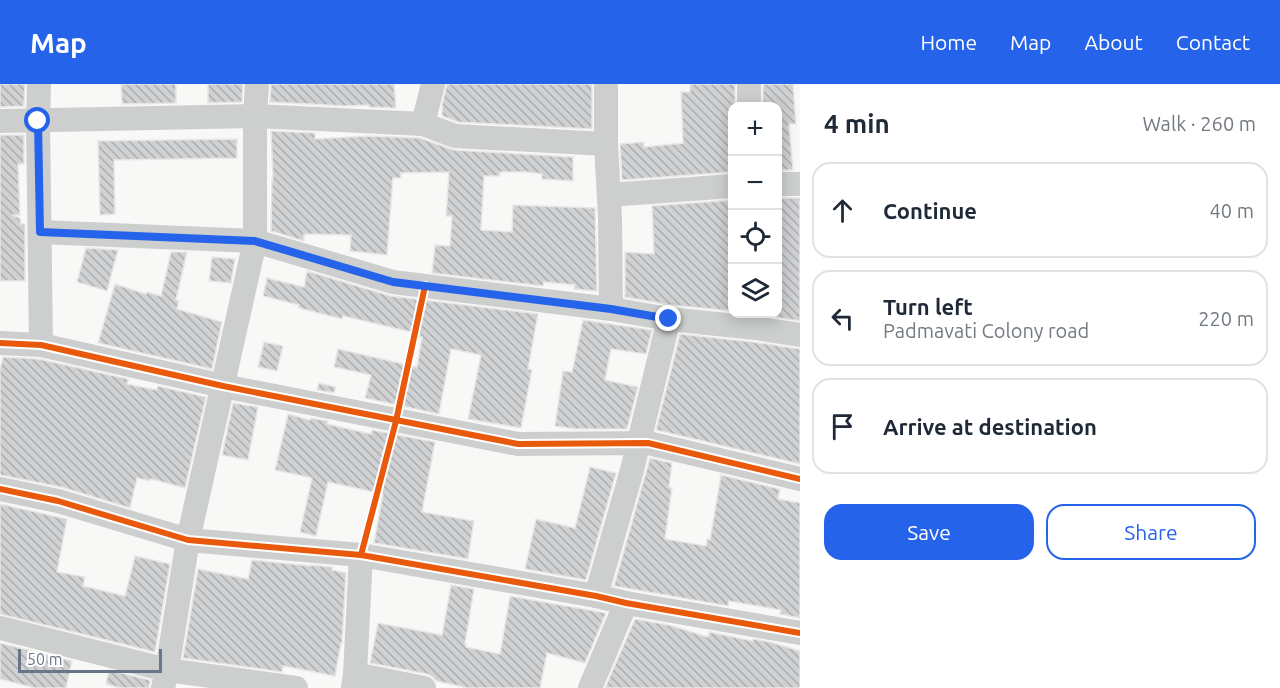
<!DOCTYPE html>
<meta charset="utf-8">
<style>
:root{--surface:#fff;--page:#f6f6f7;--text:#1f2937;--muted:#747a83;--line:#e0e1e3;--accent:#2563eb}
body{margin:0;font-family:Ubuntu,sans-serif;background:var(--page);color:var(--text)}
.controls{position:absolute;right:18px;top:18px;display:grid;overflow:hidden;border-radius:12px;box-shadow:0 3px 15px #0003}
.controls button{width:54px;height:54px;display:grid;place-items:center;padding:0;border:0;border-bottom:2px solid var(--line);background:var(--surface);color:var(--text);font:30px sans-serif}
.scale{position:absolute;left:18px;bottom:15px;width:144px;box-sizing:border-box;padding-left:6px;border:3px solid #687687;border-top:0;font-size:16px;line-height:21px;white-space:nowrap;color:#687687;-webkit-text-stroke:4px #fff;paint-order:stroke}
.stop{position:absolute;width:18px;height:18px;margin:-14px;border:4px solid #2563eb;border-radius:50%;background:#fff}
.stop.end{background:#2563eb;border-color:#fff;box-shadow:0 2px 6px #0008}
.list{margin:0;padding:0;list-style:none}
h2{display:flex;justify-content:space-between;align-items:center;height:78px;margin:0;padding:0 24px;font-size:26px}
h2 small{font-size:20px;font-weight:400;color:var(--muted)}
.list li{display:grid;grid-template-columns:39px 1fr auto;gap:18px;align-items:center;box-sizing:border-box;height:96px;margin:0 12px 12px;padding:0 12px;border:2px solid var(--line);border-radius:18px}
.list b{display:block;font-size:22px;white-space:nowrap}
.list p{margin:0;font-size:20px;white-space:nowrap;color:var(--muted)}
.list em{font-size:20px;font-style:normal;color:var(--muted)}
.actions{display:flex;gap:12px;padding:18px 24px}
.actions a{flex:1;padding:14px 0;border:2px solid var(--accent);border-radius:18px;text-align:center;font-size:21px;color:var(--accent)}
.actions .main{background:var(--accent);color:#fff}
.icon{flex:none;width:33px;height:33px;fill:none;stroke:currentColor;stroke-width:2;stroke-linecap:round;stroke-linejoin:round}
.map{position:relative;flex:none;width:800px;height:604px;overflow:hidden}
header{display:flex;align-items:center;gap:36px;box-sizing:border-box;height:84px;padding:0 30px;background:var(--accent);color:#fff}
header strong{font-size:28px}
nav{display:flex;gap:33px;margin-inline-start:auto;font-size:21px}
main{display:flex}
aside{flex:1;background:var(--surface)}
.map>svg:first-child{display:block}
.building{fill:url(#building-back-hatch);stroke:#e7e7e6;stroke-width:1.5}
.lines{fill:none;stroke-linecap:round;stroke-linejoin:round}
.minor{stroke:#cdcece;stroke-width:24}
.cycleway-casing{stroke:#fff;stroke-width:10}
.cycleway{stroke:#e8590c;stroke-width:6}
.route{stroke:#2563eb;stroke-width:8}
</style>
<header>
<strong>Map</strong>
<nav><a>Home</a><a>Map</a><a>About</a><a>Contact</a></nav>
</header>
<main>
<div class="map">
<svg width="800" height="604" viewBox="0 0 800 604">
<defs>
<pattern id="building-back-hatch" width="6" height="6" patternUnits="userSpaceOnUse" patternTransform="scale(1.5)"><rect width="6" height="6" fill="#d0d1d2"/><path d="M-1 5l2 2M0 0l6 6M5-1l2 2" fill="none" stroke="#adaeb0"/></pattern>
</defs>
<rect width="100%" height="100%" fill="#f8f8f7"/>
<g class="building">
<polygon points="0,0 25,0 24,22 0,23"/>
<polygon points="121,0 176,0 176,19 122,20"/>
<polygon points="208,0 243,0 242,18 208,19"/>
<polygon points="271,0 394,0 396,24 369,23 369,21 346,22 270,18"/>
<polygon points="447,0 592,0 592,45 458,38 442,32 442,21"/>
<polygon points="690,0 735,0 735,22 732,22 732,88 622,96 620,60 644,58 644,63 683,59 681,8 690,8"/>
<polygon points="763,0 793,0 796,40 789,40 793,86 777,86 777,22 763,22"/>
<polygon points="271,47 315,49 315,55 369,52 420,54 454,66 573,73 573,97 542,95 542,90 526,88 500,88 500,92 484,92 481,146 512,148 513,121 595,124 597,207 574,205 575,201 544,198 543,202 432,189 435,161 450,162 452,132 446,132 449,88 401,89 401,94 393,94 387,171 350,167 351,151 304,150 304,157 271,147 272,95 273,95"/>
<polygon points="0,51 24,51 24,80 18,80 20,131 12,131 20,134 21,140 25,140 25,197 0,197"/>
<polygon points="237,55 237,74 114,76 115,130 100,131 98,57"/>
<polygon points="777,114 800,114 800,237 753,230 777,230"/>
<polygon points="732,116 732,227 671,221 625,213 625,168 654,170 652,122"/>
<polygon points="86,164 118,166 107,207 77,198"/>
<polygon points="171,168 187,168 176,216 179,217 177,225 222,238 212,285 98,259 115,200 146,210 147,208 161,212"/>
<polygon points="212,173 235,175 231,199 209,197"/>
<polygon points="307,187 391,212 538,230 528,285 532,286 521,344 468,335 481,271 451,265 439,330 365,314 371,291 334,283 338,265 417,283 422,253 419,253 420,250 343,232 342,235 299,224 299,221 263,212 267,194 304,203"/>
<polygon points="583,236 652,246 646,270 611,265 605,296 638,303 627,345 575,345 555,342 563,287 572,288"/>
<polygon points="680,250 753,258 800,265 800,380 656,346"/>
<polygon points="264,258 283,262 277,287 258,283"/>
<polygon points="3,273 39,275 128,295 127,300 156,306 158,302 206,313 185,404 151,395 150,397 137,394 130,424 61,403 0,391 0,285"/>
<polygon points="319,299 336,303 334,309 317,306"/>
<polygon points="233,319 258,323 248,376 222,371"/>
<polygon points="288,330 310,336 311,334 328,337 327,340 371,350 372,346 435,358 422,428 474,437 468,475 374,459 383,410 328,398 316,452 300,448 312,394 275,386"/>
<polygon points="650,374 672,379 669,403 672,404 665,455 706,462 707,455 710,456 721,391 780,405 778,415 800,419 800,534 780,530 781,526 729,517 728,522 614,502"/>
<polygon points="590,383 616,389 586,496 525,485 536,435 575,444"/>
<polygon points="0,420 67,435 57,488 85,493 83,502 125,512 135,472 170,480 155,568 0,530"/>
<polygon points="252,476 311,482 311,481 332,483 332,486 346,489 342,559 341,559 335,592 283,582 282,588 183,574 198,485 248,495"/>
<polygon points="451,501 474,505 465,560 466,560 466,563 500,570 510,512 606,529 585,579 547,569 540,604 468,604 436,597 433,593 427,590 370,579 378,539 442,551"/>
<polygon points="635,535 669,541 708,553 709,548 753,557 753,555 770,558 800,567 800,604 605,604"/>
<polygon points="0,559 72,577 66,604 35,604 0,595"/>
<polygon points="109,586 150,596 149,604 120,604 106,600"/>
</g>
<g class="lines">
<g class="minor">
<polyline points="39,0 38,37 41,261"/>
<polyline points="606,0 606,60 610,134 611,225"/>
<polyline points="749,0 749,22"/>
<polyline points="0,37 255,32 423,40 455,52 606,60"/>
<polyline points="423,40 433,0"/>
<polyline points="778,100 800,100"/>
<polyline points="609,111 732,102"/>
<polyline points="40,148 255,157 393,198 611,225 669,235 755,244 800,251"/>
<polyline points="0,259 41,261 223,302 518,360 648,359 800,395"/>
<polyline points="0,405 58,417 188,456 361,471 596,512 626,519 800,549"/>
<polyline points="596,512 632,386 669,235"/>
<polyline points="0,544 167,586 296,604"/>
<polyline points="355,590 424,604"/>
<polyline points="163,604 167,586 188,456 255,157 255,32 257,0"/>
<polyline points="353,604 355,590 361,471"/>
<polyline points="590,604 626,519"/>
</g>
<defs>
<g id="cycleway">
<polyline points="0,259 41,261 223,302 518,360 648,359 800,395"/>
<polyline points="0,405 58,417 188,456 361,471 596,512 626,519 800,549"/>
<polyline points="361,471 396,337 425,202"/>
</g>
</defs>
<use href="#cycleway" class="cycleway-casing"/>
<use href="#cycleway" class="cycleway"/>
</g>
<g class="lines">
<polyline class="route" points="38,37 40,148 255,157 393,198 611,225 669,235"/>
</g>
</svg>
<div class="controls">
<button>+</button>
<button>−</button>
<button><svg class="icon" aria-label="locate" viewBox="0 0 24 24"><circle cx="12" cy="12" r="6"/><path d="M12 2v4M12 18v4M2 12h4M18 12h4"/></svg></button>
<button><svg class="icon" aria-label="layers" viewBox="0 0 24 24"><path d="M12 4l9 5-9 5-9-5zM3 14l9 5 9-5"/></svg></button>
</div>
<div class="scale">50 m</div>
<div class="stop" style="left:38px;top:37px"></div>
<div class="stop end" style="left:669px;top:235px"></div>
</div>
<aside>
<h2>4 min<small>Walk · 260 m</small></h2>
<ul class="list">
<li><svg class="icon" aria-label="ahead" viewBox="0 0 24 24"><path d="M12 20V5M6 11l6-6 6 6"/></svg><div><b>Continue</b></div><em>40 m</em></li>
<li><svg class="icon" aria-label="left" viewBox="0 0 24 24"><path d="M17 20v-9H6M10 6l-5 5 5 5"/></svg><div><b>Turn left</b><p>Padmavati Colony road</p></div><em>220 m</em></li>
<li><svg class="icon" aria-label="arrive" viewBox="0 0 24 24"><path d="M6 21V4h12l-3 4 3 4H6"/></svg><div><b>Arrive at destination</b></div></li>
</ul>
<div class="actions"><a class="main">Save</a><a>Share</a></div>
</aside>
</main>
